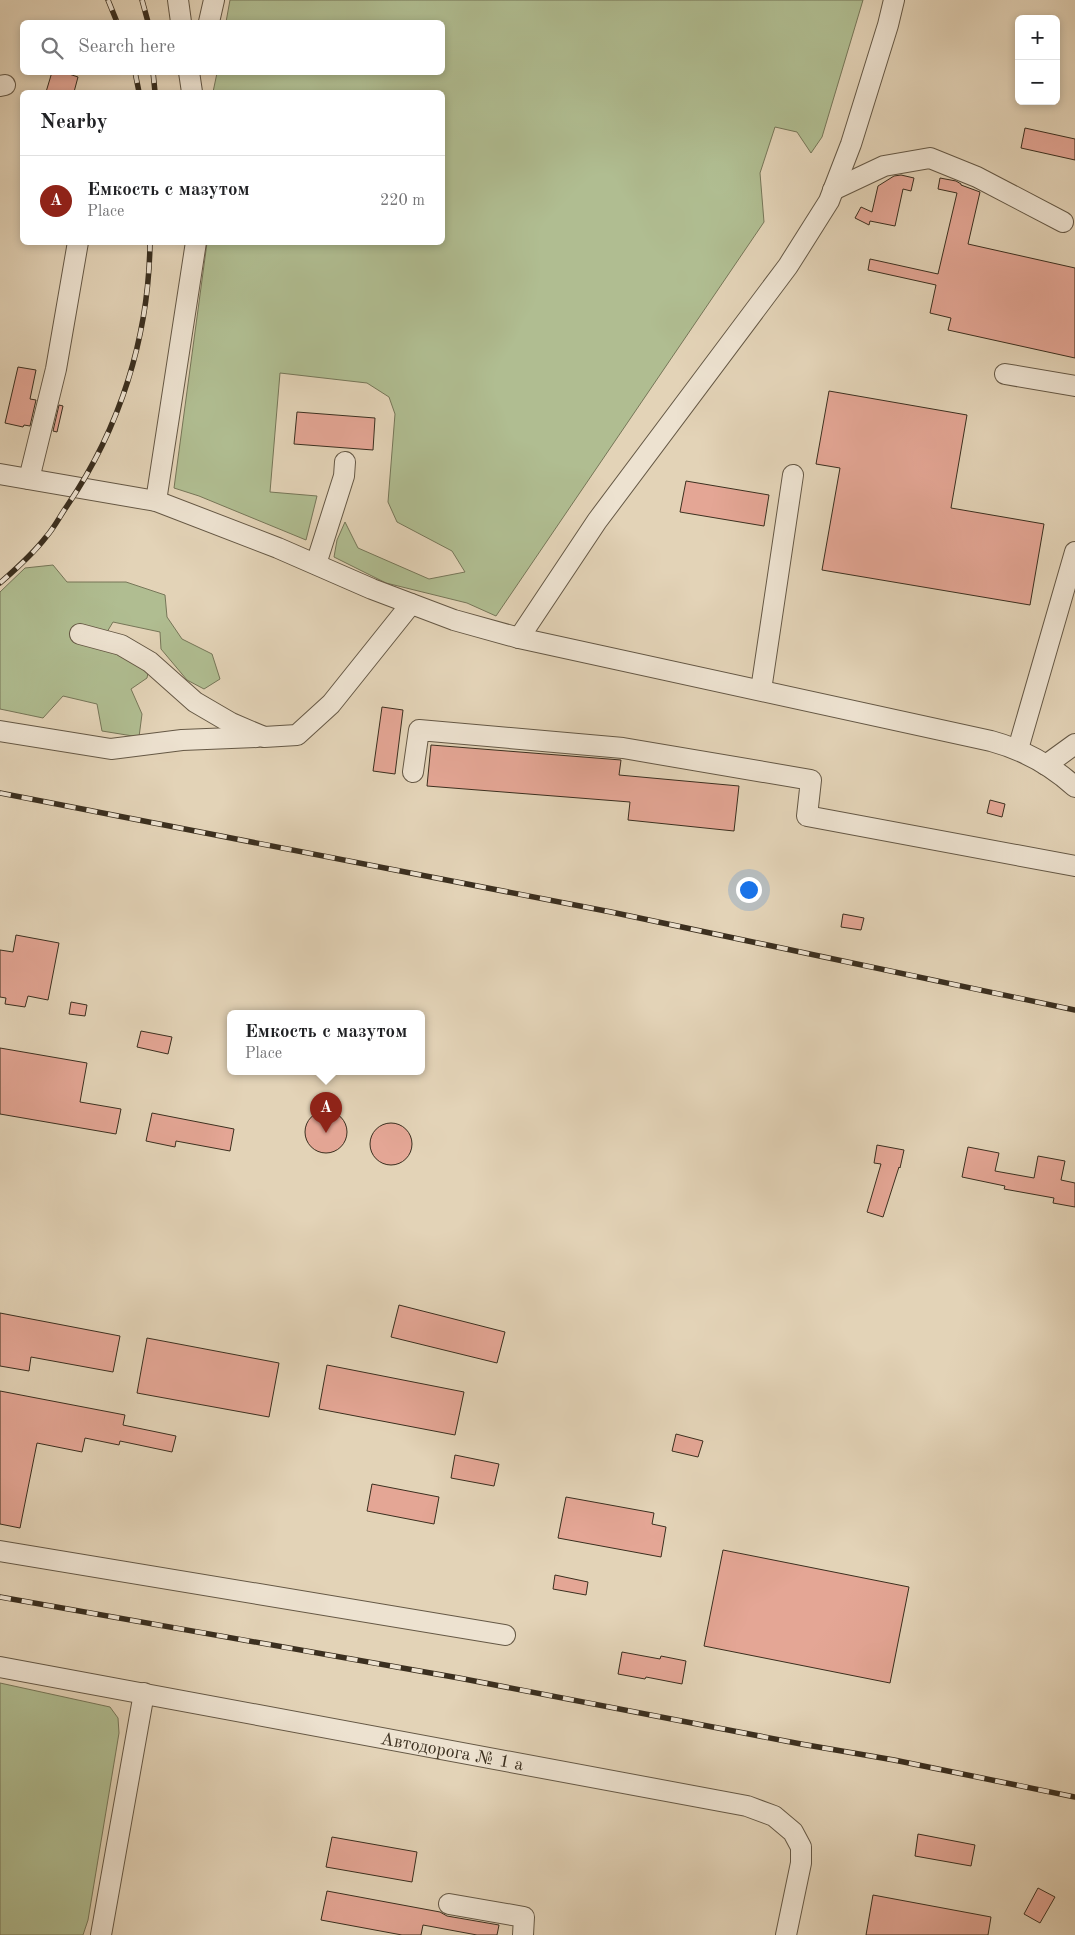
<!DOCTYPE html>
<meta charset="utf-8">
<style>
:root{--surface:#fff;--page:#f2f2f2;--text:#202124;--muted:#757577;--line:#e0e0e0;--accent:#8f2418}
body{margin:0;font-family:"Old Standard TT",serif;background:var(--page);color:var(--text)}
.controls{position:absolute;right:15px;top:15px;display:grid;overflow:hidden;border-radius:8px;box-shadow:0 2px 8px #0003}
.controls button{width:45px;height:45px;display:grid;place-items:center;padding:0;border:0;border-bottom:1px solid var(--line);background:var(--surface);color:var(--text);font:25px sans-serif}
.you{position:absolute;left:748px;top:889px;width:18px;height:18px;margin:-12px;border:4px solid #fff;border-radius:50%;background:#1a73e8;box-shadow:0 0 0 8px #1a73e833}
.badge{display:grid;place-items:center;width:32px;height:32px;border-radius:50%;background:var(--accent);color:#fff;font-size:16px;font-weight:700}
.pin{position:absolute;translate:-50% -41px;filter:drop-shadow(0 1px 2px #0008)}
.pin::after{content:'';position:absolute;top:26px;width:18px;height:15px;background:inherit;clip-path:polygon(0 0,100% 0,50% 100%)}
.popup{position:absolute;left:227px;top:1010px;width:198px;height:65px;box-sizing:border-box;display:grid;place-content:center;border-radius:8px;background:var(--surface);filter:drop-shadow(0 1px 4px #0005);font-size:16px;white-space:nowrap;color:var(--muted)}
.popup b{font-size:19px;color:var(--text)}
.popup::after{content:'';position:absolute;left:50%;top:100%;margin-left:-10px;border:10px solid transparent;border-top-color:var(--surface)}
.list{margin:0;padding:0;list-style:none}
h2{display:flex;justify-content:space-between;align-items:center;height:65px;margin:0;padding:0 20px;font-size:21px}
h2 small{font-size:16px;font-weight:400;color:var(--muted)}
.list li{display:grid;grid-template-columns:32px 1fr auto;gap:15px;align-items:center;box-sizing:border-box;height:90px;padding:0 20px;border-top:1px solid var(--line)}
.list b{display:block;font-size:19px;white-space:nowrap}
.list p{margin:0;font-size:16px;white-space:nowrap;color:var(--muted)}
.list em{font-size:16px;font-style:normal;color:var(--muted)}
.icon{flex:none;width:28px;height:28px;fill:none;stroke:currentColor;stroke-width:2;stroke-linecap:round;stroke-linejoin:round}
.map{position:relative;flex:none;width:1075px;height:1935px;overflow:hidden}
.search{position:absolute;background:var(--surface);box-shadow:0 2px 8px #0003;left:20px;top:20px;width:425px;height:55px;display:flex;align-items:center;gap:12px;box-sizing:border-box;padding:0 18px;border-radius:8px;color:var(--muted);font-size:19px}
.panel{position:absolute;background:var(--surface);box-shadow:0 2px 8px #0003;left:20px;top:90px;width:425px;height:155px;border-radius:8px}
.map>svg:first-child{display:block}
.green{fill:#b0bd91;stroke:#767658}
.building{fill:#e4a695;stroke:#3b2f1f}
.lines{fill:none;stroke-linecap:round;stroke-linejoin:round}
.minor-casing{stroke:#655845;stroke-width:22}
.minor{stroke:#ede2d0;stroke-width:20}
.rail-casing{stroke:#3b2f1f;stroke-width:5.5}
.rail{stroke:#ede2d0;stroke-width:4;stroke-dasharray:11;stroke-linecap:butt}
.labels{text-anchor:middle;stroke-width:5;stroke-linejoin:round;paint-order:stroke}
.street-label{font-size:18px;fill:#3b2f1f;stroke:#ede2d0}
</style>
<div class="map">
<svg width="1075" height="1935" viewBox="0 0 1075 1935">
<rect width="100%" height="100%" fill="#e3d3b7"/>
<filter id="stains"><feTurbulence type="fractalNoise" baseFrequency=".004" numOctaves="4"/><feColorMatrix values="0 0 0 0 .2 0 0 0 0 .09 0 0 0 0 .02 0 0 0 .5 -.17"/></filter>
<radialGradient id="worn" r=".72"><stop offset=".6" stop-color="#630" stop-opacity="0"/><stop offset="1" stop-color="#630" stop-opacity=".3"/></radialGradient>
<g class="green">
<polygon points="230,0 863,0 822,137 811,153 797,132 775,127 760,173 764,222 496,616 467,603 386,583 334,557 337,540 345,522 358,548 429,579 465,572 452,551 397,522 388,502 395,414 389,397 367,383 280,373 270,492 317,496 306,540 199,496 174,488 207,243 442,242 442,92 213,92 217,73 442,72 442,22 226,22"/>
<polygon points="53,565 67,582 126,582 165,595 167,617 182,639 212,654 220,679 204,689 187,680 161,649 160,632 113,622 107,632 152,653 147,678 131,689 142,714 139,737 102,731 97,704 63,696 43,718 0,709 0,592 25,568"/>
<polygon points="0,1683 110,1707 118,1718 119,1733 88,1920 83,1935 0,1935"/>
</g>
<g class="building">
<polygon points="52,72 63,72 78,77 74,92 46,92"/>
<polygon points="1025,128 1075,139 1075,160 1021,148"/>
<polygon points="901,175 914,178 911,191 903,189 895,226 870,221 869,225 855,218 861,207 872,212 878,186 894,176"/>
<polygon points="940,178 956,181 961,184 961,185 980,192 968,244 1075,268 1075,358 948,330 951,318 930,313 936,285 868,270 870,259 938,274 957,193 938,189"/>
<polygon points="18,367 36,370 30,399 36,400 30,426 24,425 23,427 5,423"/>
<polygon points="829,391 967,415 951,508 1044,524 1030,605 822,570 840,468 816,464"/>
<polygon points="59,405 63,406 57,432 53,431"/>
<polygon points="297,412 375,418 373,450 294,444"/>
<polygon points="686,481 769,495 764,526 680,512"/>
<polygon points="382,707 403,710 395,774 373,771"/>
<polygon points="431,745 621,760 619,775 739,786 734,831 628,820 630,802 427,786"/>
<polygon points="990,800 1005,804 1002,817 987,813"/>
<polygon points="843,914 864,918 861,930 841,927"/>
<polygon points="16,935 59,943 48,1000 28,996 25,1007 5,1004 6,998 0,997 0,950 13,952"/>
<polygon points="71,1002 87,1005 85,1016 69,1014"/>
<polygon points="141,1031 172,1037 168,1054 137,1047"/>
<polygon points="0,1048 87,1063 80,1102 121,1109 116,1134 0,1114"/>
<circle cx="326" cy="1132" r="21"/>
<polygon points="152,1113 234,1129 230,1151 176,1141 175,1147 146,1141"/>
<circle cx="391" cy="1144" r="21"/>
<polygon points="877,1145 904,1150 900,1168 899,1167 883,1217 867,1212 881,1164 874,1163"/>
<polygon points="968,1147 999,1153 995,1171 1034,1178 1038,1156 1065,1161 1061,1180 1075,1183 1075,1207 1053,1203 1054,1198 1004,1189 1005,1186 962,1177"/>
<polygon points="399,1305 505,1332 497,1363 391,1337"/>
<polygon points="0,1313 120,1336 113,1372 31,1357 29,1371 0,1366"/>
<polygon points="147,1338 279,1363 269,1417 137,1393"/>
<polygon points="327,1365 464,1392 455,1435 319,1409"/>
<polygon points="0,1391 125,1415 123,1425 176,1436 172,1452 120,1441 119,1445 85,1438 82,1452 37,1443 20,1528 0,1524"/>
<polygon points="676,1434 703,1441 698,1457 672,1451"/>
<polygon points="455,1455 499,1464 494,1486 451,1478"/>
<polygon points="372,1484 439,1497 434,1524 367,1511"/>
<polygon points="566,1497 654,1513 652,1524 666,1527 661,1557 558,1538"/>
<polygon points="723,1550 909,1587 890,1683 704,1646"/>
<polygon points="555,1575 588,1582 586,1595 553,1589"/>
<polygon points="622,1652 660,1659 661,1656 686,1661 682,1684 646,1677 645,1679 618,1674"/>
<polygon points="918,1834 975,1845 971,1866 915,1856"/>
<polygon points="332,1837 417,1852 412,1882 326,1867"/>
<polygon points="1038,1888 1055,1897 1040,1923 1024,1914"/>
<polygon points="327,1891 440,1912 447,1916 499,1925 497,1935 477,1935 423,1925 421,1935 402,1935 321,1920"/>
<polygon points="873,1895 991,1917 988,1935 866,1935"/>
</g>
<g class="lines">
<defs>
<g id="minor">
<polyline points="178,0 181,22"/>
<polyline points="209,22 214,0"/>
<polyline points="189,72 192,92"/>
<polyline points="0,86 5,85"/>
<polyline points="833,190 884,166 930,158 977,177 1063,222"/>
<polyline points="1005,374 1075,386"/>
<path d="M0,474L156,501L278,548L372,589L454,620L519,638L991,741C1024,750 1050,764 1075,787"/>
<polyline points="29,479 56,369 78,242"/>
<polyline points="156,501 196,242"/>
<polyline points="316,564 344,476 345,462"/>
<polyline points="80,634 121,645 150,662 195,702 231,723 264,737 297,735 331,704 411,604"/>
<polyline points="519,638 597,521 788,266 829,201 851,144 888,25 894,0"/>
<polyline points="761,690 793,475"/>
<polyline points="0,731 111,749 182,740 257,737"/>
<polyline points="1018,749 1075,552"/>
<polyline points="1046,765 1075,744"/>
<polyline points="413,772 419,730 623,748 811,780 807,816 1075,866"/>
<polyline points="0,1551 505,1635"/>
<path id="s1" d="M0,1667L747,1806L774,1816L793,1832L801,1847V1863L786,1935"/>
<polyline points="449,1904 524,1917 523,1935"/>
<polyline points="101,1935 144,1693"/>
</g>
</defs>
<use href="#minor" class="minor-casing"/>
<use href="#minor" class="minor"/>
<defs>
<g id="rail">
<polyline points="108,0 117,22"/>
<polyline points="142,0 148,22"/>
<polyline points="135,72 139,92"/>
<polyline points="153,72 155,92"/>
<path d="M0,583C16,569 33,554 46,537C54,528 60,516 67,506C120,428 149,337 150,242"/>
<polyline points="0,793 611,912 1075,1010"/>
<polyline points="0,1597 459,1678 801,1744 894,1760 1075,1797"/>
</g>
</defs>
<use href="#rail" class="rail-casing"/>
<use href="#rail" class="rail"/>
</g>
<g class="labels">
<g class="street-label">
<text dy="6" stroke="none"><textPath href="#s1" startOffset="460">Автодорога № 1 а</textPath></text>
</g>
</g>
<rect width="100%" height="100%" filter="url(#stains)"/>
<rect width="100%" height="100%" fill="url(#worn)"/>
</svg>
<div class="controls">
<button>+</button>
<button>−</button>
</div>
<div class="you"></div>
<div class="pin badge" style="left:326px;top:1133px">A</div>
<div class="popup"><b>Емкость с мазутом</b>Place</div>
<div class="search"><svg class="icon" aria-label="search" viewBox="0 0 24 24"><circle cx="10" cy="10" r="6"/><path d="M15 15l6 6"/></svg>Search here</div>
<section class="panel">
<h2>Nearby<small></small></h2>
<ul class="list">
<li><span class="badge">A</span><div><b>Емкость с мазутом</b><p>Place</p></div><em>220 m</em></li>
</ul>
</section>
</div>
